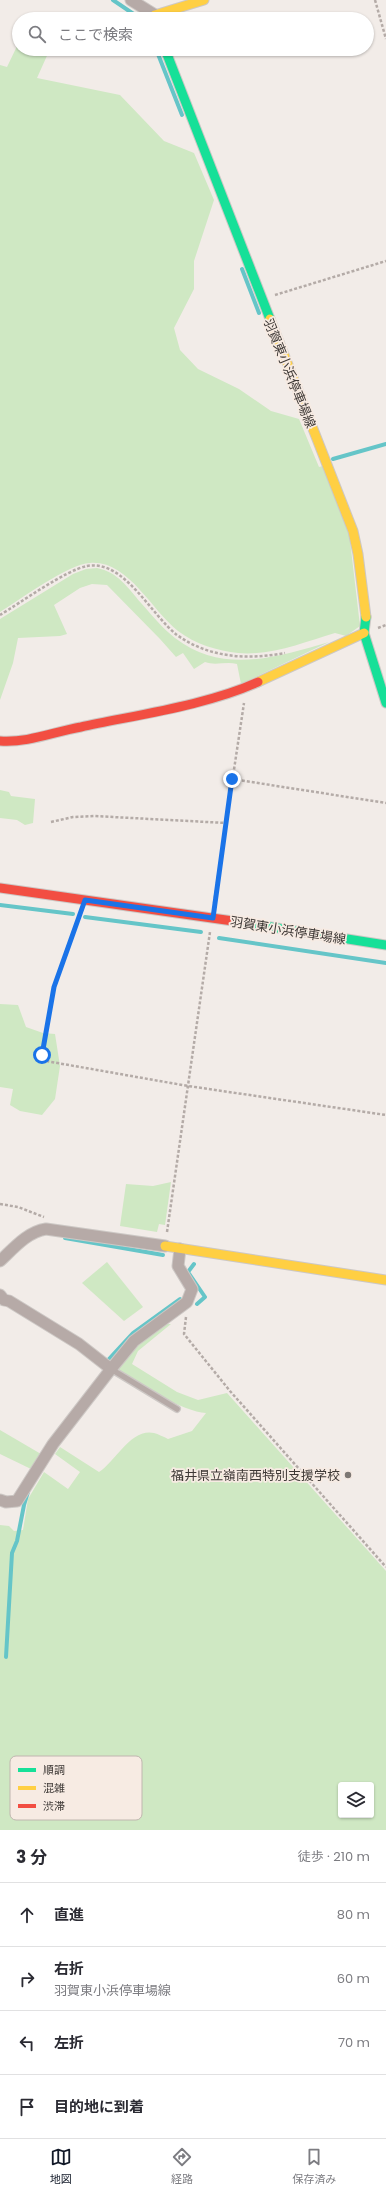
<!DOCTYPE html>
<html lang="ja">
<meta charset="utf-8">
<style>
:root{--surface:#fff;--page:#f2f2f3;--text:#2b2b33;--muted:#7c7c81;--line:#e1e1e2;--accent:#111827}
body{margin:0;font-family:Poppins,"Noto Sans JP",sans-serif;background:var(--page);color:var(--text)}
.controls{position:absolute;right:12px;bottom:12px;display:grid;overflow:hidden;border-radius:4px;box-shadow:0 1px 3px #0004}
.controls button{width:36px;height:36px;display:grid;place-items:center;padding:0;border:0;border-bottom:1px solid var(--line);background:var(--surface);color:var(--text);font:20px sans-serif}
.stop{position:absolute;width:12px;height:12px;margin:-9px;border:3px solid #1a73e8;border-radius:50%;background:#fff}
.stop.end{background:#1a73e8;border-color:#fff;box-shadow:0 1px 4px #0008}
.list{margin:0;padding:0;list-style:none}
h2{display:flex;justify-content:space-between;align-items:center;height:52px;margin:0;padding:0 16px;font-size:17px}
h2 small{font-size:13px;font-weight:400;color:var(--muted)}
.list li{display:grid;grid-template-columns:26px 1fr auto;gap:12px;align-items:center;box-sizing:border-box;height:64px;padding:0 16px;border-top:1px solid var(--line)}
.list b{display:block;font-size:15px;white-space:nowrap}
.list p{margin:0;font-size:13px;white-space:nowrap;color:var(--muted)}
.list em{font-size:13px;font-style:normal;color:var(--muted)}
.icon{flex:none;width:22px;height:22px;fill:none;stroke:currentColor;stroke-width:2;stroke-linecap:round;stroke-linejoin:round}
.map{position:relative;flex:none;width:386px;height:1830px;overflow:hidden}
.search{position:absolute;background:var(--surface);box-shadow:0 1px 3px #0004;left:12px;right:12px;top:12px;height:44px;display:flex;align-items:center;gap:10px;box-sizing:border-box;padding:0 14px;border-radius:22px;color:var(--muted);font-size:15px}
.sheet{height:308px;background:var(--surface)}
nav{display:flex;justify-content:space-around;align-items:center;box-sizing:border-box;height:56px;border-top:1px solid var(--line);background:var(--surface);font-size:11px;color:var(--muted)}
nav a{display:grid;justify-items:center;gap:2px}
nav .on{color:var(--accent)}
.map>svg:first-child{display:block}
.green{fill:#cfe8c3;fill-rule:evenodd}
.lines{fill:none;stroke-linecap:round;stroke-linejoin:round}
.stream{stroke:#65c5c8;stroke-width:4}
.lane-casing{stroke:#cdc8c5;stroke-width:8}
.street-casing{stroke:#cdc8c5;stroke-width:13}
.fast-casing{stroke:#cdc8c5;stroke-width:11}
.slow-casing{stroke:#cdc8c5;stroke-width:11}
.jam-casing{stroke:#cdc8c5;stroke-width:11}
.path{stroke:#b4aba7;stroke-width:2.5;stroke-dasharray:3 2;stroke-linecap:butt}
.lane{stroke:#b6aaa7;stroke-width:5.5}
.street{stroke:#b6aaa7;stroke-width:11}
.fast{stroke:#16e098;stroke-width:9}
.slow{stroke:#ffcf43;stroke-width:9}
.jam{stroke:#f24e42;stroke-width:9}
.route{stroke:#1a73e8;stroke-width:5}
.poi-dot{fill:#7d7874;stroke:#f7ebe3;stroke-width:1.5}
.labels{text-anchor:middle;stroke-width:3.5;stroke-linejoin:round;paint-order:stroke}
.street-label{font-size:13px;fill:#3e3936;stroke:#f7ebe3}
.poi-label{font-size:13px;fill:#3e3936;stroke:#f7ebe3;text-anchor:end}
.key{fill:#f7ebe3;stroke:#c0b6af;stroke-width:1}
.key-label{font-size:11px;fill:#3e3936}
</style>
<div class="map">
<svg width="386" height="1830" viewBox="0 0 386 1830">
<rect width="100%" height="100%" fill="#f2ece8"/>
<g class="green">
<path d="M19,42V49H50L37,78L120,95L164,141L194,153L214,200L194,261V289L174,328L180,350L198,369L239,389L271,411L299,419L319,467L323,466L349,532L360,626L346,636L335,633C304,642 272,656 238,653C218,651 195,644 178,631C151,610 128,560 90,563C68,564 21,599 0,612V65L7,67Z"/>
<path d="M97,568C118,572 128,588 141,603C152,615 162,628 175,638C223,675 277,657 329,642L241,684L237,664C226,661 216,666 205,662L194,669L183,653L176,657L160,639L107,585L92,584L80,588L54,605L67,634L60,636L18,638L13,663L0,700V619L73,574L86,569Z"/>
<polygon points="0,790 9,792 11,796 35,799 33,823 25,825 17,820 0,818"/>
<polygon points="0,1004 18,1005 26,1027 43,1033 55,1034 60,1066 55,1099 42,1115 20,1111 10,1105 13,1089 0,1087"/>
<polygon points="171,1182 165,1225 159,1224 157,1232 120,1226 126,1184 153,1186"/>
<polygon points="107,1262 143,1307 124,1321 82,1283"/>
<path d="M165,1324H171L138,1351L132,1364L177,1392L198,1400L227,1393L386,1571V1830H0V1525L9,1526L14,1531L23,1530L28,1499L44,1472L68,1489L80,1472L55,1454L60,1447L99,1472C116,1461 131,1428 154,1433C158,1434 164,1437 168,1439L192,1431L206,1413C184,1412 135,1384 117,1369L141,1342ZM341,1785H371V1815H341Z"/>
<polygon points="0,1430 41,1454 31,1469 0,1454"/>
</g>
<g class="lines">
<g class="stream">
<polyline points="113,0 141,19"/>
<polyline points="156,49 182,115"/>
<polyline points="242,269 259,313"/>
<polyline points="333,459 386,444"/>
<polyline points="0,905 73,914"/>
<polyline points="85,917 201,932"/>
<polyline points="219,938 386,963"/>
<polyline points="65,1238 163,1255"/>
<polyline points="194,1264 188,1272 205,1297 197,1304"/>
<polyline points="109,1359 133,1333 180,1299"/>
<polyline points="6,1657 12,1553 17,1541 24,1505 28,1492"/>
</g>
<defs>
<polyline id="lane" points="111,1369 177,1409"/>
<g id="street">
<polyline points="131,0 155,15"/>
<path d="M0,1261C14,1248 27,1232 46,1229L165,1246"/>
<polyline points="0,1295 4,1300 9,1301 79,1344 111,1369"/>
<polyline points="0,1500 6,1502 17,1501 53,1444 111,1369 134,1341 187,1302 192,1289 178,1266 180,1249"/>
</g>
<g id="fast">
<polyline points="165,49 270,319"/>
<polyline points="366,617 364,633 386,703"/>
<polyline points="240,922 386,945"/>
</g>
<g id="slow">
<polyline points="156,19 155,15 204,0"/>
<polyline points="270,319 353,531 358,554 366,617"/>
<polyline points="258,682 364,633"/>
<polyline points="165,1246 386,1280"/>
</g>
<g id="jam">
<path d="M0,741C28,743 53,732 81,727C136,715 208,705 258,682"/>
<polyline points="0,888 240,922"/>
</g>
</defs>
<use href="#lane" class="lane-casing"/>
<use href="#street" class="street-casing"/>
<use href="#fast" class="fast-casing"/>
<use href="#slow" class="slow-casing"/>
<use href="#jam" class="jam-casing"/>
<g class="path">
<polyline points="375,0 386,39"/>
<polyline points="275,295 386,261"/>
<path d="M0,615C20,603 66,570 87,566C124,559 151,615 177,635C209,658 248,660 285,653"/>
<polyline points="378,628 386,625"/>
<polyline points="232,779 386,803"/>
<polyline points="51,822 73,817 94,816 226,823"/>
<polyline points="214,903 244,703"/>
<polyline points="80,913 54,987 42,1055 46,1061 188,1086 386,1115"/>
<polyline points="0,1204 18,1207 44,1217"/>
<polyline points="167,1232 210,932"/>
<polyline points="186,1317 184,1334 230,1391 386,1567"/>
</g>
<use href="#lane" class="lane"/>
<use href="#street" class="street"/>
<use href="#fast" class="fast"/>
<use href="#slow" class="slow"/>
<use href="#jam" class="jam"/>
</g>
<g class="lines">
<polyline class="route" points="42,1055 54,987 85,900 213,918 232,779"/>
</g>
<circle class="poi-dot" cx="348" cy="1475" r="4"/>
<g class="labels">
<g class="street-label">
<text transform="translate(290 373) rotate(68)" y="5">羽賀東小浜停車場線</text>
<text transform="translate(288 930) rotate(9)" y="5">羽賀東小浜停車場線</text>
</g>
<g class="poi-label">
<text x="340" y="1480">福井県立嶺南西特別支援学校</text>
</g>
</g>
<rect x="10" y="1756" width="132" height="64" rx="6" class="key"/>
<rect x="18" y="1768" width="18" height="4" fill="#16e098"/>
<rect x="18" y="1786" width="18" height="4" fill="#ffcf43"/>
<rect x="18" y="1804" width="18" height="4" fill="#f24e42"/>
<g class="key-label">
<text x="43" y="1774">順調</text>
<text x="43" y="1792">混雑</text>
<text x="43" y="1810">渋滞</text>
</g>
</svg>
<div class="controls">
<button><svg class="icon" aria-label="layers" viewBox="0 0 24 24"><path d="M12 4l9 5-9 5-9-5zM3 14l9 5 9-5"/></svg></button>
</div>
<div class="stop" style="left:42px;top:1055px"></div>
<div class="stop end" style="left:232px;top:779px"></div>
<div class="search"><svg class="icon" aria-label="search" viewBox="0 0 24 24"><circle cx="10" cy="10" r="6"/><path d="M15 15l6 6"/></svg>ここで検索</div>
</div>
<section class="sheet">
<h2>3 分<small>徒歩 · 210 m</small></h2>
<ul class="list">
<li><svg class="icon" aria-label="ahead" viewBox="0 0 24 24"><path d="M12 20V5M6 11l6-6 6 6"/></svg><div><b>直進</b></div><em>80 m</em></li>
<li><svg class="icon" aria-label="right" viewBox="0 0 24 24"><path d="M7 20v-9h11M14 6l5 5-5 5"/></svg><div><b>右折</b><p>羽賀東小浜停車場線</p></div><em>60 m</em></li>
<li><svg class="icon" aria-label="left" viewBox="0 0 24 24"><path d="M17 20v-9H6M10 6l-5 5 5 5"/></svg><div><b>左折</b></div><em>70 m</em></li>
<li><svg class="icon" aria-label="arrive" viewBox="0 0 24 24"><path d="M6 21V4h12l-3 4 3 4H6"/></svg><div><b>目的地に到着</b></div></li>
</ul>
</section>
<nav>
<a class="on"><svg class="icon" aria-label="map" viewBox="0 0 24 24"><path d="M3 6l6-2 6 2 6-2v14l-6 2-6-2-6 2zM9 4v14M15 6v14"/></svg>地図</a>
<a><svg class="icon" aria-label="directions" viewBox="0 0 24 24"><path d="M12 3l9 9-9 9-9-9zM9 14v-3h6M13 9l2 2-2 2"/></svg>経路</a>
<a><svg class="icon" aria-label="saved" viewBox="0 0 24 24"><path d="M7 4h10v16l-5-4-5 4z"/></svg>保存済み</a>
</nav>
